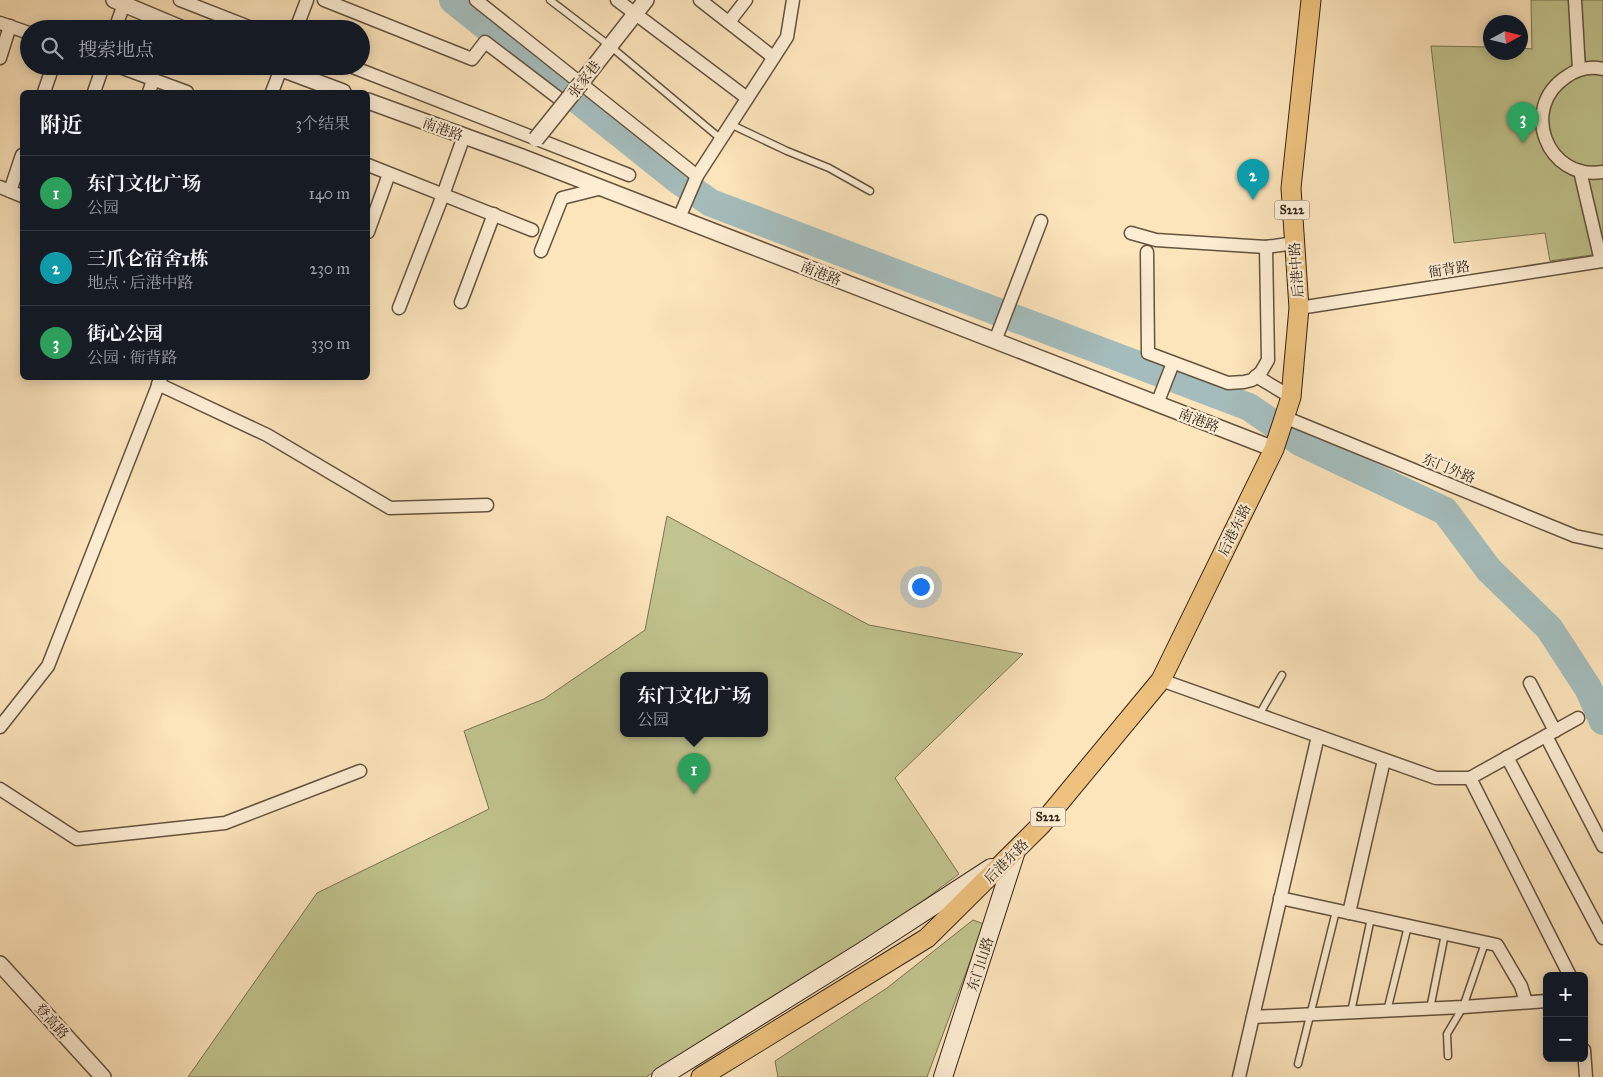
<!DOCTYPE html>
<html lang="zh">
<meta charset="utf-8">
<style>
:root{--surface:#171b24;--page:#242831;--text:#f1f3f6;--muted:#9ea1a6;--line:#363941;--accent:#ea580c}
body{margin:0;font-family:"IM FELL Great Primer","Noto Serif SC",serif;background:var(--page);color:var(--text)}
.controls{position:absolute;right:15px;bottom:15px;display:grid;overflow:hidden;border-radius:8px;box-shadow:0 2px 12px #0003}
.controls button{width:45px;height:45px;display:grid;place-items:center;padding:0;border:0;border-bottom:1px solid var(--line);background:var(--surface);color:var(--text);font:25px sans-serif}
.compass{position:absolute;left:1483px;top:15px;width:45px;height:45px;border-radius:50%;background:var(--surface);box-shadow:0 2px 12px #0003;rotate:83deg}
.you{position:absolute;left:920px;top:586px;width:18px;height:18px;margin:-12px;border:4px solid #fff;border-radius:50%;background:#1a73e8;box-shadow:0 0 0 8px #1a73e833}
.badge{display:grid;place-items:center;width:32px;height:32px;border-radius:50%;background:var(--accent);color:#fff;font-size:16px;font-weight:700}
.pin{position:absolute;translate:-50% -41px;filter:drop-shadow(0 1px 2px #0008)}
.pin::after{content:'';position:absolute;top:26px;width:18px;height:15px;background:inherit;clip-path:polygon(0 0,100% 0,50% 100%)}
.popup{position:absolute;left:620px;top:672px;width:148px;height:65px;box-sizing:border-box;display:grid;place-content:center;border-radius:8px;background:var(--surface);filter:drop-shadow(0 1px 4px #0005);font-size:16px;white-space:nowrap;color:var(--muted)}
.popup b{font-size:19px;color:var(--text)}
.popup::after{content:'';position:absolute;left:50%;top:100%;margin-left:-10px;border:10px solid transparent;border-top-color:var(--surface)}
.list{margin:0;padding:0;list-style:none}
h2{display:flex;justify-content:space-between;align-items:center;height:65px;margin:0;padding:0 20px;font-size:21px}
h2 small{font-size:16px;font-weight:400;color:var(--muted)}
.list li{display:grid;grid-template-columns:32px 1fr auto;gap:15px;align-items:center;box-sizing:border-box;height:75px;padding:0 20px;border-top:1px solid var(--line)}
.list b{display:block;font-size:19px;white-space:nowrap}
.list p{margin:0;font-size:16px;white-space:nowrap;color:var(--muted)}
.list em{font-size:16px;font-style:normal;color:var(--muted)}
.icon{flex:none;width:28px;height:28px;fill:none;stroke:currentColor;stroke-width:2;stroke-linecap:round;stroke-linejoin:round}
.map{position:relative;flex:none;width:1603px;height:1077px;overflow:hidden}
.search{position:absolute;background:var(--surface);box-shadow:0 2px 12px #0003;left:20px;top:20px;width:350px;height:55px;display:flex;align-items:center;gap:12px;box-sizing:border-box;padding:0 18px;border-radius:28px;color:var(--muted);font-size:19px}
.panel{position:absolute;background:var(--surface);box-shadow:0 2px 12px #0003;left:20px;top:90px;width:350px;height:290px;border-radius:8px}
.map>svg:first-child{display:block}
.green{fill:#c1c48e;stroke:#7a7452;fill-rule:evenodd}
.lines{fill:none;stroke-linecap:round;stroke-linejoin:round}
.river{stroke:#a4bcbb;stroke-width:28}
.service-casing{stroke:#64533f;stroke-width:9}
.minor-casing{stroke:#64533f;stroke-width:15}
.tertiary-casing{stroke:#64533f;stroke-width:18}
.secondary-casing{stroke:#322316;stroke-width:20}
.primary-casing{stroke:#322316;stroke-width:21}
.service{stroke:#fdedd3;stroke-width:6}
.minor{stroke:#fdedd3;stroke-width:12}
.tertiary{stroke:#fdedd3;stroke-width:15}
.secondary{stroke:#fdedd3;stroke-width:18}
.primary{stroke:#eec27e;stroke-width:19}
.tertiary-bridge-casing{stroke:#64533f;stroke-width:18;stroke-linecap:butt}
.tertiary-bridge{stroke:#fdedd3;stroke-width:15}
.labels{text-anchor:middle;stroke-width:4.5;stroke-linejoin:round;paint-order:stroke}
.shield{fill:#fdedd3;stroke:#6f604f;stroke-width:1}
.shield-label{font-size:12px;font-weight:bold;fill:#322316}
.street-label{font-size:14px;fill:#322316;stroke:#fdedd3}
</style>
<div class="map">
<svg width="1603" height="1077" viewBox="0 0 1603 1077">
<rect width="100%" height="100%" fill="#fce4bb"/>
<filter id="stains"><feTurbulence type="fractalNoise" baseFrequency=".004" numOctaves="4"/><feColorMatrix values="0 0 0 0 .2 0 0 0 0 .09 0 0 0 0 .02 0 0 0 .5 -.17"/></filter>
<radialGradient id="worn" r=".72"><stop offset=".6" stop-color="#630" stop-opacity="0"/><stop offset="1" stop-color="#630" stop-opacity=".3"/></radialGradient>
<g class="green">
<polygon points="1531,0 1603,0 1603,234 1592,255 1550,261 1545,233 1454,243 1431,46 1490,47 1490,52 1520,52 1521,48 1532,49"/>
<path d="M667,516L869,625L1023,654L895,778L959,874L881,932L646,1077H188L317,893L489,809L464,731L544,699L645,630ZM624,675H764V733H624Z"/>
<polygon points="973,920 984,924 927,1077 778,1077 775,1061 887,988"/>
</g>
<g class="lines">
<polyline class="river" points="453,0 678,180 711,203 1249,407 1300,442 1445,511 1489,570 1549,628 1588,688 1603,721"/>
<defs>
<g id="service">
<polyline points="550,0 610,46 721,139"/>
<polyline points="730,124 787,151 829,168 870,191"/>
<polyline points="1259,715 1282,675"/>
<polyline points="1430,1009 1445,934"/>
<polyline points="1387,1011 1408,926"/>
<polyline points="1351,1012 1371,918"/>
<polyline points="1448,1056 1447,1034 1463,1007 1485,943"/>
<polyline points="1298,1064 1336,911"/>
</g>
<g id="minor">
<polyline points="180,0 254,29"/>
<polyline points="324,0 472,59 485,42 565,103"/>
<polyline points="476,0 697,176"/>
<polyline points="617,0 747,98"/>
<polyline points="700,0 773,57"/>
<polyline points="1575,0 1579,70"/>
<polyline points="729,22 746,0"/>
<polyline points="0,23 29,33"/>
<polyline points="115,29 124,4"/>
<polyline points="296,29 307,0"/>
<polyline points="0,58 10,26"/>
<polyline points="117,66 187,92"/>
<polyline points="350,66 629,175"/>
<path d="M1603,69C1590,66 1577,69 1566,77C1519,108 1547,181 1603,172"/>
<polyline points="44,92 53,66"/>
<polyline points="94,92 103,66"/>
<polyline points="149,92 153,80"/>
<polyline points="272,92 282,66"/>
<polyline points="368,165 532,230"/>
<polyline points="1580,171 1601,261"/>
<polyline points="0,187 22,196"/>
<polyline points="10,191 22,155"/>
<polyline points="679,218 697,176 787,37 793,0"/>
<polyline points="368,232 389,174"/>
<polyline points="1131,233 1156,240 1266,247 1295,243"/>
<polyline points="541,251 562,198 602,188"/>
<polyline points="1147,252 1148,353 1228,383 1244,382 1252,380 1261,372 1268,360 1266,247"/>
<polyline points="461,302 494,214"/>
<polyline points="399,308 443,195 464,136"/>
<polyline points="1299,308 1603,261"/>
<polyline points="995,341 1041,221"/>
<polyline points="1256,376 1291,397"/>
<polyline points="158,384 267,435 390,508 487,505"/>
<polyline points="1157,404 1173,363"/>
<polyline points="1284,417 1575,536 1603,542"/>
<polyline points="1161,680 1436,778 1470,778 1578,718"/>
<polyline points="1530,683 1555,731"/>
<polyline points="0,727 48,666 161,378"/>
<polyline points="1546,736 1603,846"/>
<polyline points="1507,757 1603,938"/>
<polyline points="1470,778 1570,976"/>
<polyline points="0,789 77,839 225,823 360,771"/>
<polyline points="1280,898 1497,945 1521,986 1526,1002"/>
<polyline points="1349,913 1384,760"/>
<polyline points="1253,1017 1463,1007 1547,1001"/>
<polyline points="1584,1050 1586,1077"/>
<polyline points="1239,1077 1318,736"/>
</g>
<g id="tertiary">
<polyline points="114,0 183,29"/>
<polyline points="274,66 343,92"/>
<polyline points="581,83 646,0"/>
<polyline points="368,101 522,157 1274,449"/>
<polyline points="0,964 103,1077"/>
</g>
<g id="secondary">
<polyline points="661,1077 865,950 991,868"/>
<polyline points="943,1077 1016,851"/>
</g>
<polyline id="primary" points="701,1077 927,938 1041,825 1161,680 1274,449 1291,397 1299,308 1291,188 1311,0"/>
</defs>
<use href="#service" class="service-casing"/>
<use href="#minor" class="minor-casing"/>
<use href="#tertiary" class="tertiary-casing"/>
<use href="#secondary" class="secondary-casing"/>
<use href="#primary" class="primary-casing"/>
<use href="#service" class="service"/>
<use href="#minor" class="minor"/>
<use href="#tertiary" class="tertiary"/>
<use href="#secondary" class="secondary"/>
<use href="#primary" class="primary"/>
<defs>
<polyline id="tertiary-bridge" points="536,139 581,83"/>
</defs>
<use href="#tertiary-bridge" class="tertiary-bridge-casing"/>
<use href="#tertiary-bridge" class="tertiary-bridge"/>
</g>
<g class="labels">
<g class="shield">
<rect x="1274.5" y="200.5" width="35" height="19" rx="4"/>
<rect x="1030.5" y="807.5" width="35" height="19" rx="4"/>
</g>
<g class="shield-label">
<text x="1292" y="214">S222</text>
<text x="1048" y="821">S222</text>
</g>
<g class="street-label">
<text transform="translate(584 79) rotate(-52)" y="5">张家巷</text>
<text transform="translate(443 129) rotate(20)" y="5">南港路</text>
<text transform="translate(1449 269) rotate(-9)" y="5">衙背路</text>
<text transform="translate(1296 270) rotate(-94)" y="5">后港中路</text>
<text transform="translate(821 273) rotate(21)" y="5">南港路</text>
<text transform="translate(1199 420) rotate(21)" y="5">南港路</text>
<text transform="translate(1449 468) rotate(22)" y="5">东门外路</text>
<text transform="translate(1234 530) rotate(-64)" y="5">后港东路</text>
<text transform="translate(1006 861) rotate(-45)" y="5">后港东路</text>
<text transform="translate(980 964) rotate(-72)" y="5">东门山路</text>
<text transform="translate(52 1021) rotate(48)" y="5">登高路</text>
</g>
</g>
<rect width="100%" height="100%" filter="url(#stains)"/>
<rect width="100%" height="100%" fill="url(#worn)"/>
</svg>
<div class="controls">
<button>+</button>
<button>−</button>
</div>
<svg class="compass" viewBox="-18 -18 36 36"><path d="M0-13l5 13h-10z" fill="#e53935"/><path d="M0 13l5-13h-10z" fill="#9ea1a6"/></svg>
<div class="you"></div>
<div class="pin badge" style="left:694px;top:794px;background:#2e9e5b">1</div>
<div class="popup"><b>东门文化广场</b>公园</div>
<div class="pin badge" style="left:1253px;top:200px;background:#0f9aa8">2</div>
<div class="pin badge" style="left:1523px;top:143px;background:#2e9e5b">3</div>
<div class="search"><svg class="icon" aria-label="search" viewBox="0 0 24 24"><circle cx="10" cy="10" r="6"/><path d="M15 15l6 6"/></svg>搜索地点</div>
<section class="panel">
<h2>附近<small>3个结果</small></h2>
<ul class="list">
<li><span class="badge" style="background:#2e9e5b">1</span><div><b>东门文化广场</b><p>公园</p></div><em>140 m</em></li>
<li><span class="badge" style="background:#0f9aa8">2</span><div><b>三爪仑宿舍1栋</b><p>地点 · 后港中路</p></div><em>230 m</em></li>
<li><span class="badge" style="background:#2e9e5b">3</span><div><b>街心公园</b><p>公园 · 衙背路</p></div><em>330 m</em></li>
</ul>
</section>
</div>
